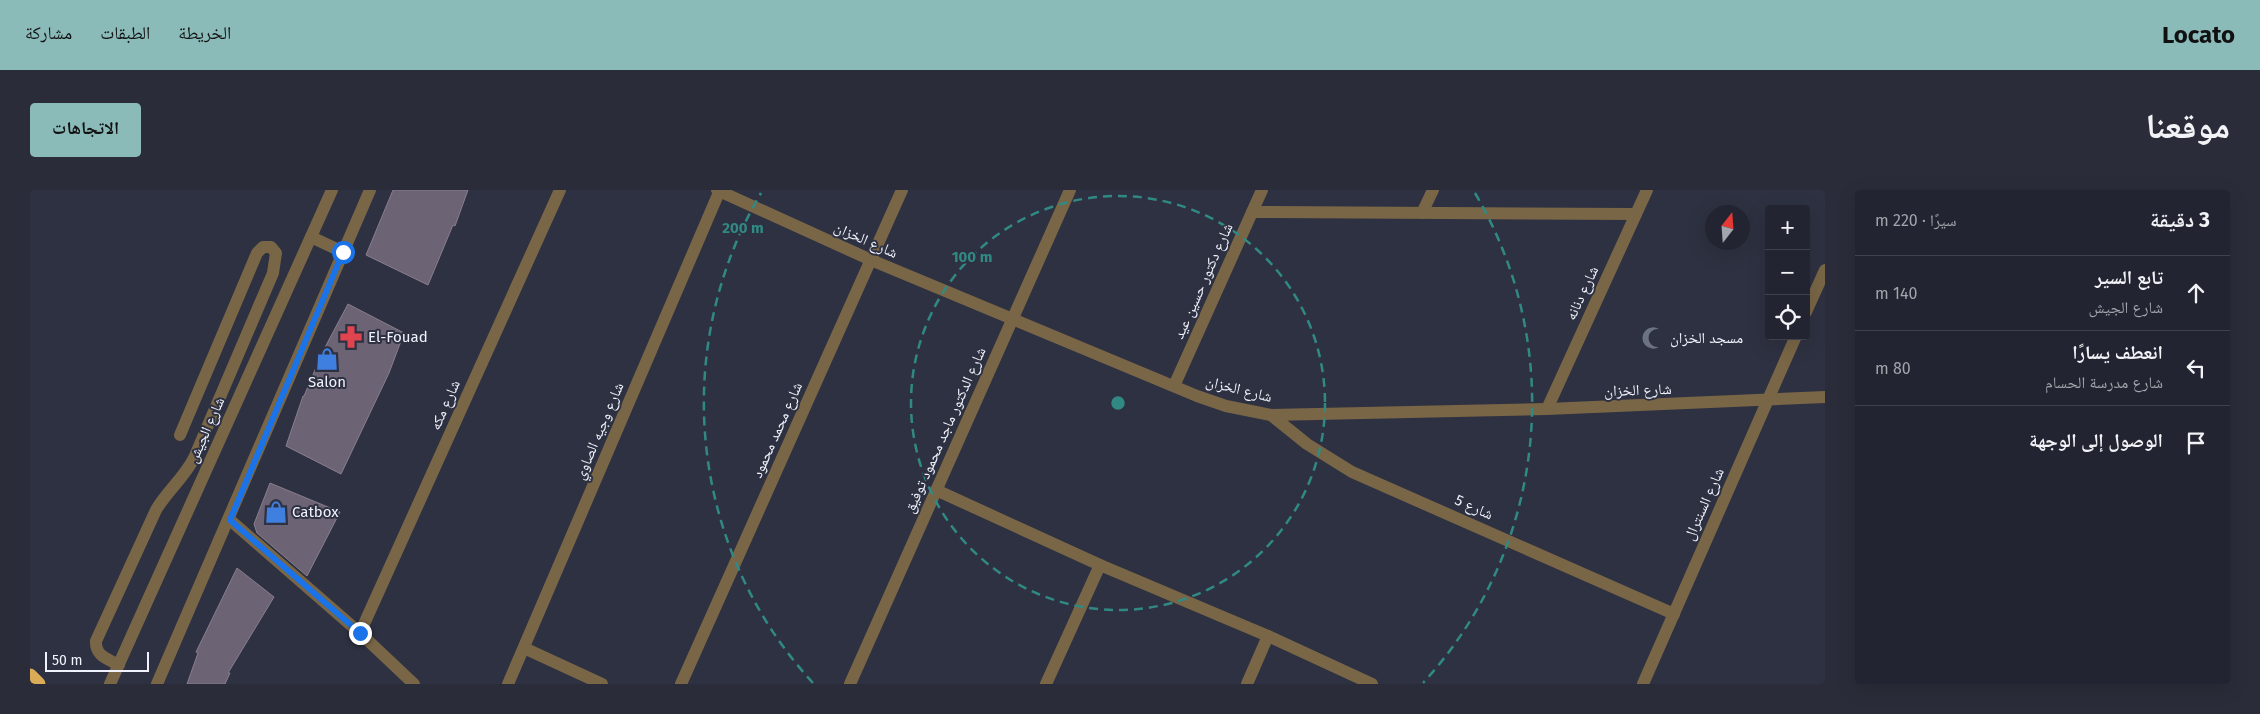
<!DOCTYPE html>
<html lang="ar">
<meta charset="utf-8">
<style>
:root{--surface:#222531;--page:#2a2d39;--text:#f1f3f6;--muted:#a2a5ab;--line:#3f424d;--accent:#8bbbb9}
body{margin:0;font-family:"Fira Sans","Noto Naskh Arabic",sans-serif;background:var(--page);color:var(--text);direction:rtl}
.controls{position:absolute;right:15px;top:15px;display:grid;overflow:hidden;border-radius:5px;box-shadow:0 5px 20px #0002}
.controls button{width:45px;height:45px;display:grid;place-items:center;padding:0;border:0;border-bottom:1px solid var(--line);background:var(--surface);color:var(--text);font:25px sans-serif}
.compass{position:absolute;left:1675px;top:15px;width:45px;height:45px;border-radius:50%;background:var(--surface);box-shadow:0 5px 20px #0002;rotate:17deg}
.scale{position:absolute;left:15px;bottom:12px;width:104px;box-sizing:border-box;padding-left:5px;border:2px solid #f0f3fd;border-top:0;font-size:14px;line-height:18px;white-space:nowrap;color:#f0f3fd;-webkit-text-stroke:4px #2e3141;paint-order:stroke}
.stop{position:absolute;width:15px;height:15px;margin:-11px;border:4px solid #1a73e8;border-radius:50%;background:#fff}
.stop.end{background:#1a73e8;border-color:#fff;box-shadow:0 1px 5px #0008}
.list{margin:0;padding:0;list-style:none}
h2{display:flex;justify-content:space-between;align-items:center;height:65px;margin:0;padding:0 20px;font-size:21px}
h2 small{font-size:16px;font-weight:400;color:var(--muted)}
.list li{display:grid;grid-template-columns:32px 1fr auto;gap:15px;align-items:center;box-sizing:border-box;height:75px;padding:0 20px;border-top:1px solid var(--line)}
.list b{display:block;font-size:19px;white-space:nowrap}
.list p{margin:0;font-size:16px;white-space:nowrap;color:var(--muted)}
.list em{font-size:16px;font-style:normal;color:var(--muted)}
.icon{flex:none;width:28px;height:28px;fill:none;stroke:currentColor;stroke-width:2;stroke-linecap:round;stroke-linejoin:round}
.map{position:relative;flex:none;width:1795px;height:494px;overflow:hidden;direction:ltr;border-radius:5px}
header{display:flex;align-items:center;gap:30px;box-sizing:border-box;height:70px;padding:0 25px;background:var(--accent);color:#111}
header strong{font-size:24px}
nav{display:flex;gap:28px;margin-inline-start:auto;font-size:18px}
.intro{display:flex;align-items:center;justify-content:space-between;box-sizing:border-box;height:120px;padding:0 30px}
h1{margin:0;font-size:35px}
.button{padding:12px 22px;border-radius:5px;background:var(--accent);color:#111;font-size:18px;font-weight:700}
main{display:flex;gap:30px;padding:0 30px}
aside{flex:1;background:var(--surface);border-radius:5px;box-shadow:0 5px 20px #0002}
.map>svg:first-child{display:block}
.building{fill:#6c6374;stroke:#887e90}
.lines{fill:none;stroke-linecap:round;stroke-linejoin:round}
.minor{stroke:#796646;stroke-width:12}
.highway{stroke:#daac57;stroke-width:15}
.route{stroke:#1a73e8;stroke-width:6}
.ring{fill:none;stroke:#318983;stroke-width:2.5;stroke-dasharray:9 6}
.labels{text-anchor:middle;stroke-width:4;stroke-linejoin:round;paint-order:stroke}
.street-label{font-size:15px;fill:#f0f3fd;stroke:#2e3141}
.poi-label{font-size:15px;fill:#f0f3fd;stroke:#2e3141;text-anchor:start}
.centre{fill:#318983;stroke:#2e3141;stroke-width:2.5}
.ring-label{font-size:15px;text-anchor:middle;font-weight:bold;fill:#318983;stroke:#2e3141;stroke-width:4;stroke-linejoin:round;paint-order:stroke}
</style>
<header>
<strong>Locato</strong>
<nav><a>الخريطة</a><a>الطبقات</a><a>مشاركة</a></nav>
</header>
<div class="intro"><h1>موقعنا</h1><a class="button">الاتجاهات</a></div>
<main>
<aside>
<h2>3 دقيقة<small>سيرًا · 220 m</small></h2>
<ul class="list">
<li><svg class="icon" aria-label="ahead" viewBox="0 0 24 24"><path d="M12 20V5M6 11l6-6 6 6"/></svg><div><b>تابع السير</b><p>شارع الجيش</p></div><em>140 m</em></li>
<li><svg class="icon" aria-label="left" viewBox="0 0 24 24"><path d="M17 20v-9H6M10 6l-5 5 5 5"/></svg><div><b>انعطف يسارًا</b><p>شارع مدرسة الحسام</p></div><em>80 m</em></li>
<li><svg class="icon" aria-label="arrive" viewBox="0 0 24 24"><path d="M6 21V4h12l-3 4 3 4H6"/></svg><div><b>الوصول إلى الوجهة</b></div></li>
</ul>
</aside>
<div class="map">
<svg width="1795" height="494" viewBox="0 0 1795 494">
<rect width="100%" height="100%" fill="#2e3141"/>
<g class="building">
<polygon points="363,0 438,0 425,36 423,35 398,95 336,65"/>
<polygon points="318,114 374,143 359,183 311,284 256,256 273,206 274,206 293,161"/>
<polygon points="240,293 310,322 277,386 227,343 224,334"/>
<polygon points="207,378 244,407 198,483 200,483 195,494 157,494 168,463 166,462"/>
</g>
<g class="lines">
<g class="minor">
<polyline points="687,0 841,70 1167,206 1196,216 1241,225 1517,219 1795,207"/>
<polyline points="1222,22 1606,24"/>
<polyline points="1392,23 1403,0"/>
<polyline points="281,47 313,62"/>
<polyline points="1776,122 1795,80"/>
<polyline points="1144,196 1232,0"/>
<polyline points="1517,219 1617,0"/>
<polyline points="1241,225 1277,254 1322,282 1644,424"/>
<polyline points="906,300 1070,375 1238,446 1342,494"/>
<polyline points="200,330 330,443 384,494"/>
<polyline points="330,443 530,0"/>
<polyline points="494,458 572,494"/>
<path d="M89,475C78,469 65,466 66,451L126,320C137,301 154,288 164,268L243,83L246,63L241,57H233L227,63L150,245"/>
<polyline points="80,494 302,0"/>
<polyline points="127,494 340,0"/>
<polyline points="478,494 690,0"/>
<polyline points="651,494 872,0"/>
<polyline points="820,494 1040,0"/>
<polyline points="1016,494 1070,375"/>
<polyline points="1217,494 1238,446"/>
<polyline points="1613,494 1766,146"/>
</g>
<polyline class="highway" points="0,486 8,494"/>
</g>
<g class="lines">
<polyline class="route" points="313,62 200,330 330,443"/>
</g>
<g class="ring">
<circle cx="1088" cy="213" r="207"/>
<path d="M783 493A414 414 0 0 1 731 3M1445 3A414 414 0 0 1 1393 493"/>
</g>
<defs>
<symbol id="pharmacy-bare" viewBox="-9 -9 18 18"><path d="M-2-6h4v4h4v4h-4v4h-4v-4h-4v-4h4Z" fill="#e0444e" stroke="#2e3141" stroke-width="2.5" paint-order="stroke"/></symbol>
<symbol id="mosque-bare" viewBox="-9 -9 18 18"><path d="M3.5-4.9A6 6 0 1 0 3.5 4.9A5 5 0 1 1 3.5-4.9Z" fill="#6b7280" stroke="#2e3141" stroke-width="2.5" paint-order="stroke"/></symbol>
<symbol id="shop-bare" viewBox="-9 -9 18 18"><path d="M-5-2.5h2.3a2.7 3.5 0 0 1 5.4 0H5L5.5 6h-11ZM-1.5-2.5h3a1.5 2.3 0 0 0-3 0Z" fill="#3f7fe0" stroke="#2e3141" stroke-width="2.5" paint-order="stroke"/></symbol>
</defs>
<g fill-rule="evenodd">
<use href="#pharmacy-bare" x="305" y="131" width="32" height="32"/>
<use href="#mosque-bare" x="1607" y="132" width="32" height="32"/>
<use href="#shop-bare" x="281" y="153" width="32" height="32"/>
<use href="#shop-bare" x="230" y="306" width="32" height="32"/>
</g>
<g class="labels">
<g class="street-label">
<text transform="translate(836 50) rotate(24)" y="5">شارع الخزان</text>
<text transform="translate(1173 91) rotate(-66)" y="5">شارع دكتور حسين عيد</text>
<text transform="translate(1552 103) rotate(-65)" y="5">شارع دنانه</text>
<text transform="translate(1209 199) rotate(14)" y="5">شارع الخزان</text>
<text transform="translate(1608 200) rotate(-2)" y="5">شارع الخزان</text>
<text transform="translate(415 215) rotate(-66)" y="5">شارع مكه</text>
<text transform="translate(176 240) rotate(-66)" y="5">شارع الجيش</text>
<text transform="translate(747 240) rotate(-66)" y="5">شارع محمد محمود</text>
<text transform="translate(915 240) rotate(-66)" y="5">شارع الدكتور ماجد محمود توفيق</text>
<text transform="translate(569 241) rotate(-67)" y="5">شارع وجيه الصاوي</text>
<text transform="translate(1674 314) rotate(-66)" y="5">شارع السنترال</text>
<text transform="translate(1444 317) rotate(24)" y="5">شارع 5</text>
</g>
<g class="poi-label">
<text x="338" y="152">El-Fouad</text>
<text x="1640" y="153">مسجد الخزان</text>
<text x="297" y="197" text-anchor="middle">Salon</text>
<text x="262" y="327">Catbox</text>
</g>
</g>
<circle cx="1088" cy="213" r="8" class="centre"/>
<g class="ring-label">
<text x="713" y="43">200 m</text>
<text x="942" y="72">100 m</text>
</g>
</svg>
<div class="controls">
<button>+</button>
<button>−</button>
<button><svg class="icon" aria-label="locate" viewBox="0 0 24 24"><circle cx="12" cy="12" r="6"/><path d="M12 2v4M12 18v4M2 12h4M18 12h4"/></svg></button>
</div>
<svg class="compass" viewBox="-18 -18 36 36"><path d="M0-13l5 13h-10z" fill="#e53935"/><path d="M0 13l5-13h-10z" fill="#a2a5ab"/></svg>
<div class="scale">50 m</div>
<div class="stop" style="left:313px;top:62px"></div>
<div class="stop end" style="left:330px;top:443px"></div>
</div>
</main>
